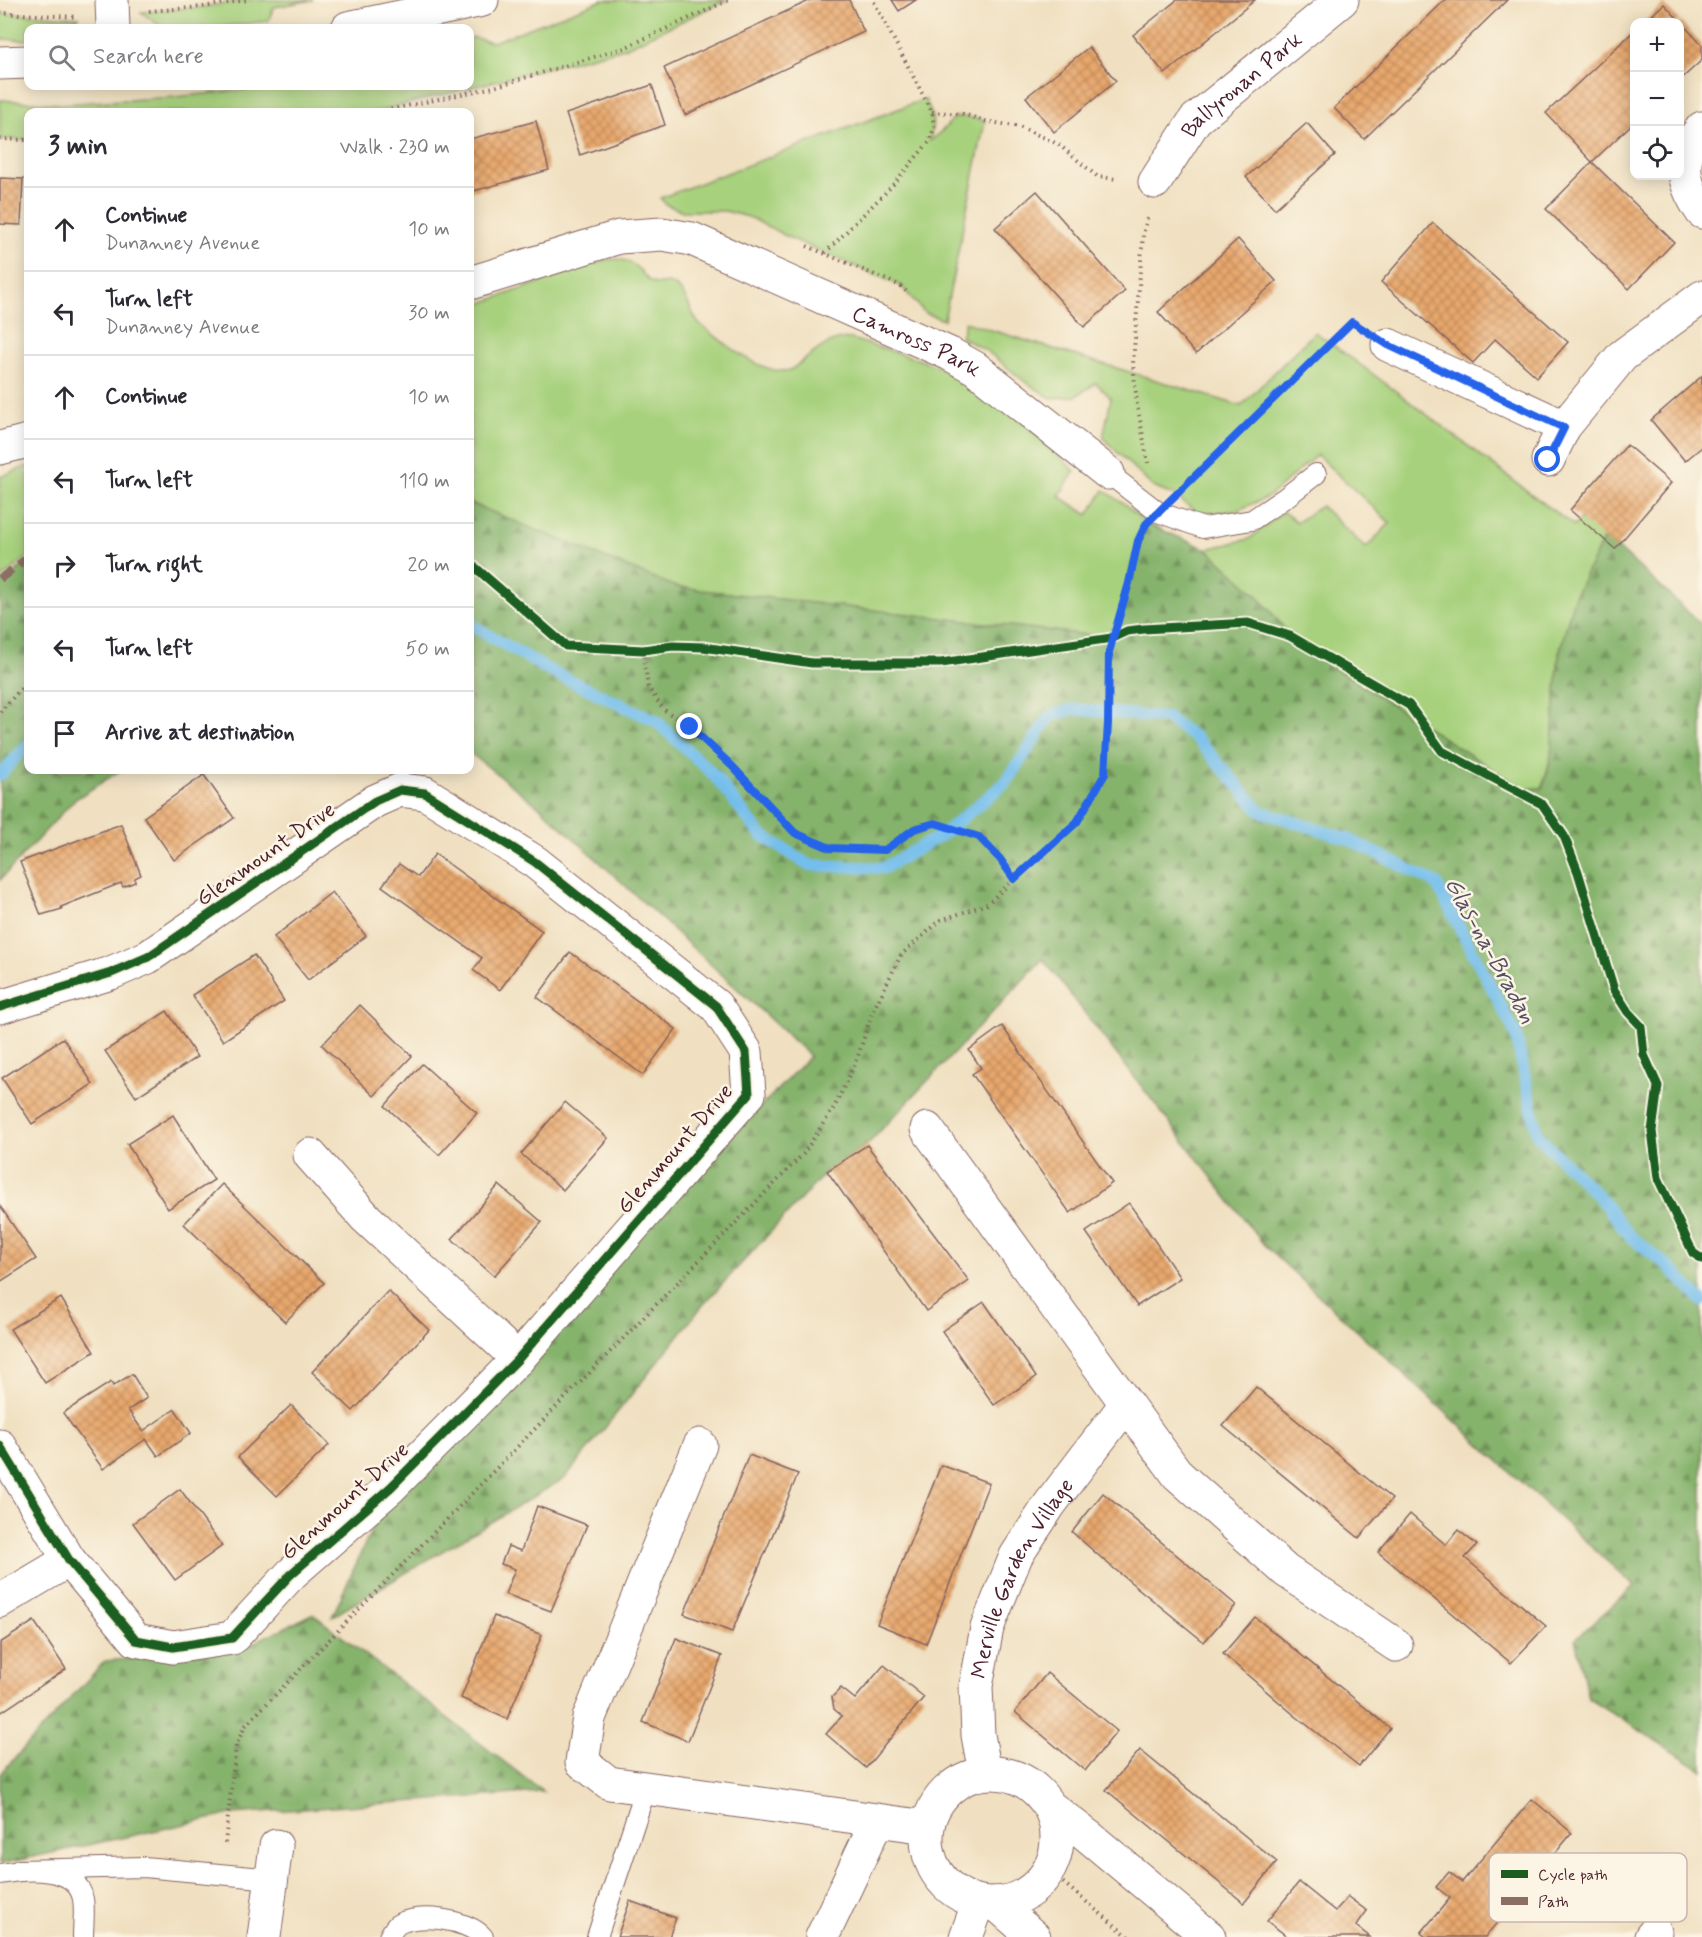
<!DOCTYPE html>
<meta charset="utf-8">
<style>
:root{--surface:#fff;--page:#f2f2f3;--text:#2b2b33;--muted:#7c7c81;--line:#e1e1e2}
body{margin:0;font-family:Mynerve,sans-serif;background:var(--page);color:var(--text)}
.controls{position:absolute;right:18px;top:18px;display:grid;overflow:hidden;border-radius:12px;box-shadow:0 3px 15px #0003}
.controls button{width:54px;height:54px;display:grid;place-items:center;padding:0;border:0;border-bottom:2px solid var(--line);background:var(--surface);color:var(--text);font:30px sans-serif}
.stop{position:absolute;width:18px;height:18px;margin:-14px;border:4px solid #2563eb;border-radius:50%;background:#fff}
.stop.end{background:#2563eb;border-color:#fff;box-shadow:0 2px 6px #0008}
.list{margin:0;padding:0;list-style:none}
h2{display:flex;justify-content:space-between;align-items:center;height:78px;margin:0;padding:0 24px;font-size:26px}
h2 small{font-size:20px;font-weight:400;color:var(--muted)}
.list li{display:grid;grid-template-columns:39px 1fr auto;gap:18px;align-items:center;box-sizing:border-box;height:84px;padding:0 24px;border-top:2px solid var(--line)}
.list b{display:block;font-size:22px;white-space:nowrap}
.list p{margin:0;font-size:20px;white-space:nowrap;color:var(--muted)}
.list em{font-size:20px;font-style:normal;color:var(--muted)}
.icon{flex:none;width:33px;height:33px;fill:none;stroke:currentColor;stroke-width:2;stroke-linecap:round;stroke-linejoin:round}
.map{position:relative;flex:none;width:1702px;height:1937px;overflow:hidden}
.search{position:absolute;background:var(--surface);box-shadow:0 3px 15px #0003;left:24px;top:24px;width:450px;height:66px;display:flex;align-items:center;gap:15px;box-sizing:border-box;padding:0 21px;border-radius:12px;color:var(--muted);font-size:22px}
.panel{position:absolute;background:var(--surface);box-shadow:0 3px 15px #0003;left:24px;top:108px;width:450px;height:666px;border-radius:12px}
.map>svg:first-child{display:block}
.grass{fill:#a7d17d;stroke:#787854;stroke-width:1.5}
.forest{fill:url(#forest-firs);stroke:#68694c;stroke-width:1.5}
.lines{fill:none;stroke-linecap:round;stroke-linejoin:round}
.stream{stroke:#73beec;stroke-width:12}
.building{fill:url(#building-cross-hatch)}
.service-casing{stroke:#846360;stroke-width:22}
.minor-casing{stroke:#846360;stroke-width:35}
.path{stroke:#846360;stroke-width:4;stroke-dasharray:1.5 4.5;stroke-linecap:butt}
.service{stroke:#fff;stroke-width:20}
.minor{stroke:#fff;stroke-width:33}
.quiet{stroke:#8d6e63;stroke-width:8;stroke-dasharray:15 8;stroke-linecap:butt}
.cycleway-casing{stroke:#fcf5e5;stroke-width:13}
.cycleway{stroke:#1b5e20;stroke-width:9}
.route{stroke:#2563eb;stroke-width:8}
.labels{text-anchor:middle;stroke-width:5;stroke-linejoin:round;paint-order:stroke}
.street-label{font-size:22px;fill:#4a1f2b;stroke:#fcf5e5}
.water-label{font-size:24px;font-style:italic;fill:#564f65;stroke:#fcf5e5}
.key{fill:#fcf5e5;stroke:#c7b5ad;stroke-width:1.5}
.key-label{font-size:16px;fill:#4a1f2b}
</style>
<div class="map">
<svg width="1702" height="1937" viewBox="0 0 1702 1937">
<defs>
<pattern id="forest-firs" width="22" height="20" patternUnits="userSpaceOnUse" patternTransform="scale(1.5)"><rect width="22" height="20" fill="#85b36c"/><path d="M5 1l3.5 6h-7zM16 11l3.5 6h-7z" fill="#6f9159"/></pattern>
<pattern id="building-cross-hatch" width="8" height="8" patternUnits="userSpaceOnUse" patternTransform="scale(1.5)"><rect width="8" height="8" fill="#e8a86d"/><path d="M0 0l8 8M0 8l8-8" fill="none" stroke="#be885a"/></pattern>
</defs>
<rect width="100%" height="100%" fill="#fcf5e5"/>
<filter id="ink" filterUnits="userSpaceOnUse"><feTurbulence type="fractalNoise" baseFrequency=".0167" numOctaves="2"/><feDisplacementMap in="SourceGraphic" scale="12" xChannelSelector="R" yChannelSelector="G"/><feConvolveMatrix kernelMatrix="1 2 1 2 8 2 1 2 1" color-interpolation-filters="sRGB"/></filter>
<filter id="wash" filterUnits="userSpaceOnUse"><feTurbulence type="fractalNoise" baseFrequency=".008" numOctaves="4" result="noise"/><feDisplacementMap in="SourceGraphic" scale="24" xChannelSelector="R" yChannelSelector="G"/><feGaussianBlur stdDeviation="1.35" result="paint"/><feColorMatrix in="noise" values="0 0 0 0 0 0 0 0 0 0 0 0 0 0 0 0 0 1.4 0 .05"/><feComposite in="paint" operator="in"/></filter>
<g filter="url(#wash)">
<rect width="100%" height="100%" fill="#f0e0c1"/>
<g class="grass">
<polygon points="247,0 313,0 274,7 268,21 210,28 163,28 141,12 202,7"/>
<polygon points="603,0 727,0 624,48 375,112 28,112 28,140 0,139 0,100 61,104 174,97 284,86 470,86 470,37 493,42"/>
<polygon points="0,13 79,17 68,28 28,28 28,40 0,39"/>
<path d="M925,99C934,116 934,123 930,141C958,122 945,109 985,121L944,320L925,313L901,286L790,238L749,217L725,211H683L667,205L660,198Z"/>
<path d="M618,259C623,260 628,261 632,264C648,273 645,289 668,283C688,289 688,310 699,324C722,340 762,377 790,370C810,358 826,337 851,339C887,350 933,361 965,379C1006,403 1040,439 1075,471L1059,496L1088,515L1104,490L1127,506L1147,524L1138,541L1129,583L1112,638L675,587L470,503V307L604,260Z"/>
<path d="M965,322L1241,406L1315,332C1403,394 1487,462 1574,526L1580,519L1605,536L1574,598L1559,654L1551,757L1542,788L1523,789L1297,644L1257,595L1207,549L1249,539L1283,512L1297,522L1321,506L1366,548L1390,523L1317,455L1268,497L1236,511L1198,513L1175,496L1153,487L1103,438L1111,398L1096,383L1076,396L1051,398L1024,381L987,351L961,337Z"/>
<polygon points="28,466 28,557 0,579 0,477"/>
</g>
<g class="forest">
<path d="M470,503L676,587L1112,638C1126,601 1129,559 1147,524L1207,549L1257,595L1297,644L1523,789L1543,788L1551,757L1559,654L1574,598L1605,536L1702,625V1770L1588,1698L1575,1639L1634,1586L1264,1245L1043,959L867,1145L827,1171L703,1305L565,1478L332,1617L391,1487L810,1056L542,809L470,753Z"/>
<polygon points="28,562 28,770 121,770 74,800 0,880 0,583"/>
<polygon points="313,1614 543,1792 232,1814 0,1864 0,1774 105,1661 240,1649"/>
</g>
<g class="lines">
<g class="stream">
<polyline points="470,624 550,671 656,721 713,774 760,834 809,865 884,868 943,834 1006,782 1050,716 1073,709 1167,718 1197,739 1260,811 1348,839 1436,883 1515,1032 1538,1136 1599,1197 1631,1237 1668,1266 1702,1301"/>
<polyline points="0,775 28,744"/>
</g>
</g>
<g id="blocks">
<g class="building">
<polygon points="811,0 849,0 864,32 685,115 664,68"/>
<polygon points="892,0 916,0 899,11"/>
<polygon points="1177,0 1255,0 1165,74 1133,35"/>
<polygon points="1445,0 1507,0 1364,139 1334,108"/>
<polygon points="1664,4 1702,45 1702,60 1680,80 1680,22 1644,22"/>
<polygon points="1634,31 1634,122 1592,162 1546,113"/>
<polygon points="1089,47 1116,81 1054,132 1026,97"/>
<polygon points="652,85 665,125 580,155 566,114"/>
<polygon points="536,121 549,170 470,192 470,139"/>
<polygon points="1307,123 1335,155 1275,209 1246,177"/>
<polygon points="1592,162 1674,242 1629,289 1546,209"/>
<polygon points="0,178 23,179 21,225 0,224"/>
<polygon points="1037,191 1125,291 1084,327 995,228"/>
<polygon points="1433,223 1568,342 1537,377 1495,339 1473,363 1381,282"/>
<polygon points="1238,239 1276,281 1196,354 1158,312"/>
<polygon points="1702,376 1702,447 1685,461 1651,420"/>
<polygon points="1627,445 1671,483 1615,549 1570,510"/>
<polygon points="204,775 234,818 174,860 144,817"/>
<polygon points="121,824 141,875 135,878 135,882 123,887 121,883 61,907 62,909 41,915 20,862"/>
<polygon points="435,854 542,931 500,990 473,970 482,958 382,886 399,864 418,877"/>
<polygon points="332,892 366,936 308,980 274,937"/>
<polygon points="570,952 676,1029 643,1075 537,997"/>
<polygon points="254,955 284,1001 223,1041 192,995"/>
<polygon points="360,1005 412,1056 374,1096 322,1045"/>
<polygon points="167,1011 197,1057 136,1097 105,1051"/>
<polygon points="1002,1026 1112,1183 1070,1213 972,1074 981,1068 969,1050"/>
<polygon points="63,1038 93,1084 32,1124 2,1078"/>
<polygon points="422,1064 477,1113 439,1155 385,1106"/>
<polygon points="565,1102 608,1138 563,1190 521,1154"/>
<polygon points="173,1115 214,1180 168,1209 127,1144"/>
<polygon points="867,1145 969,1281 926,1311 827,1171"/>
<polygon points="222,1184 324,1283 285,1322 184,1224"/>
<polygon points="499,1185 542,1222 494,1276 452,1239"/>
<polygon points="1129,1203 1180,1278 1137,1306 1086,1232"/>
<polygon points="0,1206 36,1259 0,1282"/>
<polygon points="388,1291 429,1330 353,1411 312,1372"/>
<polygon points="61,1298 94,1352 45,1383 10,1329"/>
<polygon points="984,1302 1036,1377 994,1405 942,1331"/>
<polygon points="132,1374 147,1398 128,1410 143,1431 175,1409 191,1433 158,1456 146,1439 103,1469 63,1413 111,1382 113,1386"/>
<polygon points="1256,1387 1392,1499 1359,1538 1223,1426"/>
<polygon points="291,1405 329,1445 277,1496 238,1457"/>
<polygon points="749,1455 798,1474 732,1632 684,1614"/>
<polygon points="941,1465 989,1483 926,1644 877,1624"/>
<polygon points="180,1489 222,1546 175,1580 133,1523"/>
<polygon points="1103,1493 1236,1605 1204,1642 1106,1562 1072,1532"/>
<polygon points="537,1506 587,1525 551,1611 505,1594 515,1569 501,1564 508,1546 521,1551"/>
<polygon points="1410,1514 1446,1545 1458,1530 1477,1545 1465,1558 1546,1626 1511,1663 1378,1552"/>
<polygon points="494,1616 542,1635 507,1719 461,1698"/>
<polygon points="1255,1617 1390,1728 1359,1766 1293,1714 1223,1654"/>
<polygon points="34,1621 66,1669 0,1713 0,1643"/>
<polygon points="676,1638 722,1656 688,1741 643,1722"/>
<polygon points="884,1665 924,1697 866,1768 826,1734 842,1716 834,1709 832,1697 841,1688 855,1699"/>
<polygon points="1047,1673 1117,1731 1085,1771 1015,1712"/>
<polygon points="1140,1750 1277,1862 1244,1903 1106,1790"/>
<polygon points="1532,1799 1572,1833 1485,1937 1426,1937 1421,1933 1450,1898 1436,1887 1449,1872 1462,1882"/>
<polygon points="1299,1882 1335,1911 1348,1897 1367,1911 1356,1926 1370,1937 1288,1937 1267,1921"/>
<polygon points="630,1901 676,1918 669,1937 617,1937"/>
</g>
</g>
</g>
<g filter="url(#ink)">
<use href="#blocks" fill-opacity="0" stroke="#846360" stroke-width="1.5"/>
<g class="lines">
<defs>
<g id="service">
<polyline points="1108,473 1158,512 1203,528 1252,520 1286,497 1316,474"/>
<polyline points="19,1870 144,1867 272,1879"/>
<path d="M0,1874C25,1869 77,1864 83,1899C85,1911 83,1925 83,1937"/>
<path d="M389,1937C391,1933 394,1928 397,1925C416,1912 468,1919 483,1937"/>
<polyline points="597,1937 646,1788"/>
</g>
<g id="minor">
<polyline points="112,0 113,28"/>
<polyline points="348,28 482,0"/>
<polyline points="0,63 28,62"/>
<path d="M1702,128C1677,158 1681,181 1702,212"/>
<path id="s1" d="M1155,182L1195,120L1342,0"/>
<path id="s2" d="M470,283L619,237L662,234L692,239L950,354L975,368L1108,473"/>
<polyline points="1388,345 1564,427"/>
<polyline points="0,448 28,441"/>
<polyline points="1548,460 1564,427 1622,356 1702,297"/>
<polyline points="0,1007 111,973 148,957 375,801 400,790 425,793 535,862 716,1006 746,1052 749,1094 518,1359 391,1487 291,1574 232,1638 173,1647 136,1640 69,1560 0,1446"/>
<polyline points="927,1129 1178,1475 1286,1571 1396,1645"/>
<polyline points="310,1155 366,1218 518,1359"/>
<polyline points="700,1445 589,1718 582,1762 609,1783 927,1827"/>
<polyline points="0,1601 69,1560"/>
<circle cx="992" cy="1838" r="65"/>
<path id="s3" d="M985,1773L978,1735L976,1686L987,1628L1016,1556L1050,1504L1126,1404"/>
<polyline points="1049,1806 1088,1836 1209,1937"/>
<polyline points="995,1903 1034,1937"/>
<polyline points="264,1937 276,1846"/>
<polyline points="822,1937 877,1821"/>
<polyline points="966,1937 979,1902"/>
<polyline points="1651,1937 1655,1932"/>
</g>
</defs>
<use href="#service" class="service-casing"/>
<use href="#minor" class="minor-casing"/>
<g class="path">
<polyline points="149,11 202,7 247,0"/>
<polyline points="0,13 76,17"/>
<polyline points="379,112 494,87 624,48 729,0"/>
<polyline points="932,112 963,114 985,121 1020,127 1058,144 1098,177 1118,179"/>
<polyline points="0,139 28,140"/>
<polyline points="1147,218 1143,235 1133,363 1137,404 1148,463"/>
<polyline points="807,246 901,286 906,291"/>
<polyline points="825,253 891,187 929,142 934,128 932,112 873,0"/>
<polyline points="1183,487 1352,322 1357,325"/>
<polyline points="643,650 648,687 663,709 690,727 732,766 795,833 830,848 885,850 914,829 935,823 979,837 1000,859 1015,879"/>
<polyline points="0,712 28,681"/>
<polyline points="225,1843 236,1746 245,1726 804,1153 835,1106 858,1056 872,1013 901,955 941,920 987,904 1077,823 1088,806 1105,774 1108,723 1109,652 1141,535"/>
<polyline points="1049,1871 1129,1937"/>
</g>
<use href="#service" class="service"/>
<use href="#minor" class="minor"/>
<polyline class="quiet" points="0,579 28,557"/>
<defs>
<g id="cycleway">
<polyline points="470,563 566,646 643,650 673,646 703,647 812,663 941,663 1112,638 1127,631 1144,629 1248,623 1290,636 1409,705 1442,751 1542,804 1564,836 1578,872 1614,990 1628,1012 1641,1026 1644,1055 1658,1086 1652,1131 1658,1178 1693,1253 1702,1259"/>
<polyline points="0,1007 111,973 148,957 375,801 400,790 425,793 535,862 716,1006 746,1052 749,1094 518,1359 391,1487 291,1574 232,1638 173,1647 136,1640 69,1560 0,1446"/>
</g>
</defs>
<use href="#cycleway" class="cycleway-casing"/>
<use href="#cycleway" class="cycleway"/>
</g>
</g>
<g class="lines" filter="url(#ink)">
<polyline class="route" points="690,727 732,766 795,833 830,848 885,850 914,829 935,823 979,837 1000,859 1014,879 1077,822 1105,774 1108,723 1109,652 1129,583 1138,541 1146,524 1352,322 1388,345 1564,428 1548,460"/>
</g>
<g class="labels">
<g class="street-label">
<text dy="8" stroke="none"><textPath href="#s1" startOffset="132">Ballyronan Park</textPath></text>
<text dy="8" stroke="none"><textPath href="#s2" startOffset="476">Camross Park</textPath></text>
<text transform="translate(265 853) rotate(-35)" y="8">Glenmount Drive</text>
<text transform="translate(674 1148) rotate(-49)" y="8">Glenmount Drive</text>
<text transform="translate(344 1500) rotate(-42)" y="8">Glenmount Drive</text>
<text dy="8" stroke="none"><textPath href="#s3" startOffset="206">Merville Garden Village</textPath></text>
</g>
<g class="water-label">
<text transform="translate(1491 950) rotate(61)" y="8">Glas-na-Bradan</text>
</g>
</g>
<rect x="1489" y="1853" width="198" height="69" rx="9" class="key"/>
<rect x="1501" y="1870" width="27" height="8" fill="#1b5e20"/>
<rect x="1501" y="1897" width="27" height="8" fill="#8d6e63"/>
<g class="key-label">
<text x="1538" y="1880">Cycle path</text>
<text x="1538" y="1907">Path</text>
</g>
</svg>
<div class="controls">
<button>+</button>
<button>−</button>
<button><svg class="icon" aria-label="locate" viewBox="0 0 24 24"><circle cx="12" cy="12" r="6"/><path d="M12 2v4M12 18v4M2 12h4M18 12h4"/></svg></button>
</div>
<div class="stop" style="left:1548px;top:460px"></div>
<div class="stop end" style="left:690px;top:727px"></div>
<div class="search"><svg class="icon" aria-label="search" viewBox="0 0 24 24"><circle cx="10" cy="10" r="6"/><path d="M15 15l6 6"/></svg>Search here</div>
<section class="panel">
<h2>3 min<small>Walk · 230 m</small></h2>
<ul class="list">
<li><svg class="icon" aria-label="ahead" viewBox="0 0 24 24"><path d="M12 20V5M6 11l6-6 6 6"/></svg><div><b>Continue</b><p>Dunanney Avenue</p></div><em>10 m</em></li>
<li><svg class="icon" aria-label="left" viewBox="0 0 24 24"><path d="M17 20v-9H6M10 6l-5 5 5 5"/></svg><div><b>Turn left</b><p>Dunanney Avenue</p></div><em>30 m</em></li>
<li><svg class="icon" aria-label="ahead" viewBox="0 0 24 24"><path d="M12 20V5M6 11l6-6 6 6"/></svg><div><b>Continue</b></div><em>10 m</em></li>
<li><svg class="icon" aria-label="left" viewBox="0 0 24 24"><path d="M17 20v-9H6M10 6l-5 5 5 5"/></svg><div><b>Turn left</b></div><em>110 m</em></li>
<li><svg class="icon" aria-label="right" viewBox="0 0 24 24"><path d="M7 20v-9h11M14 6l5 5-5 5"/></svg><div><b>Turn right</b></div><em>20 m</em></li>
<li><svg class="icon" aria-label="left" viewBox="0 0 24 24"><path d="M17 20v-9H6M10 6l-5 5 5 5"/></svg><div><b>Turn left</b></div><em>50 m</em></li>
<li><svg class="icon" aria-label="arrive" viewBox="0 0 24 24"><path d="M6 21V4h12l-3 4 3 4H6"/></svg><div><b>Arrive at destination</b></div></li>
</ul>
</section>
</div>
